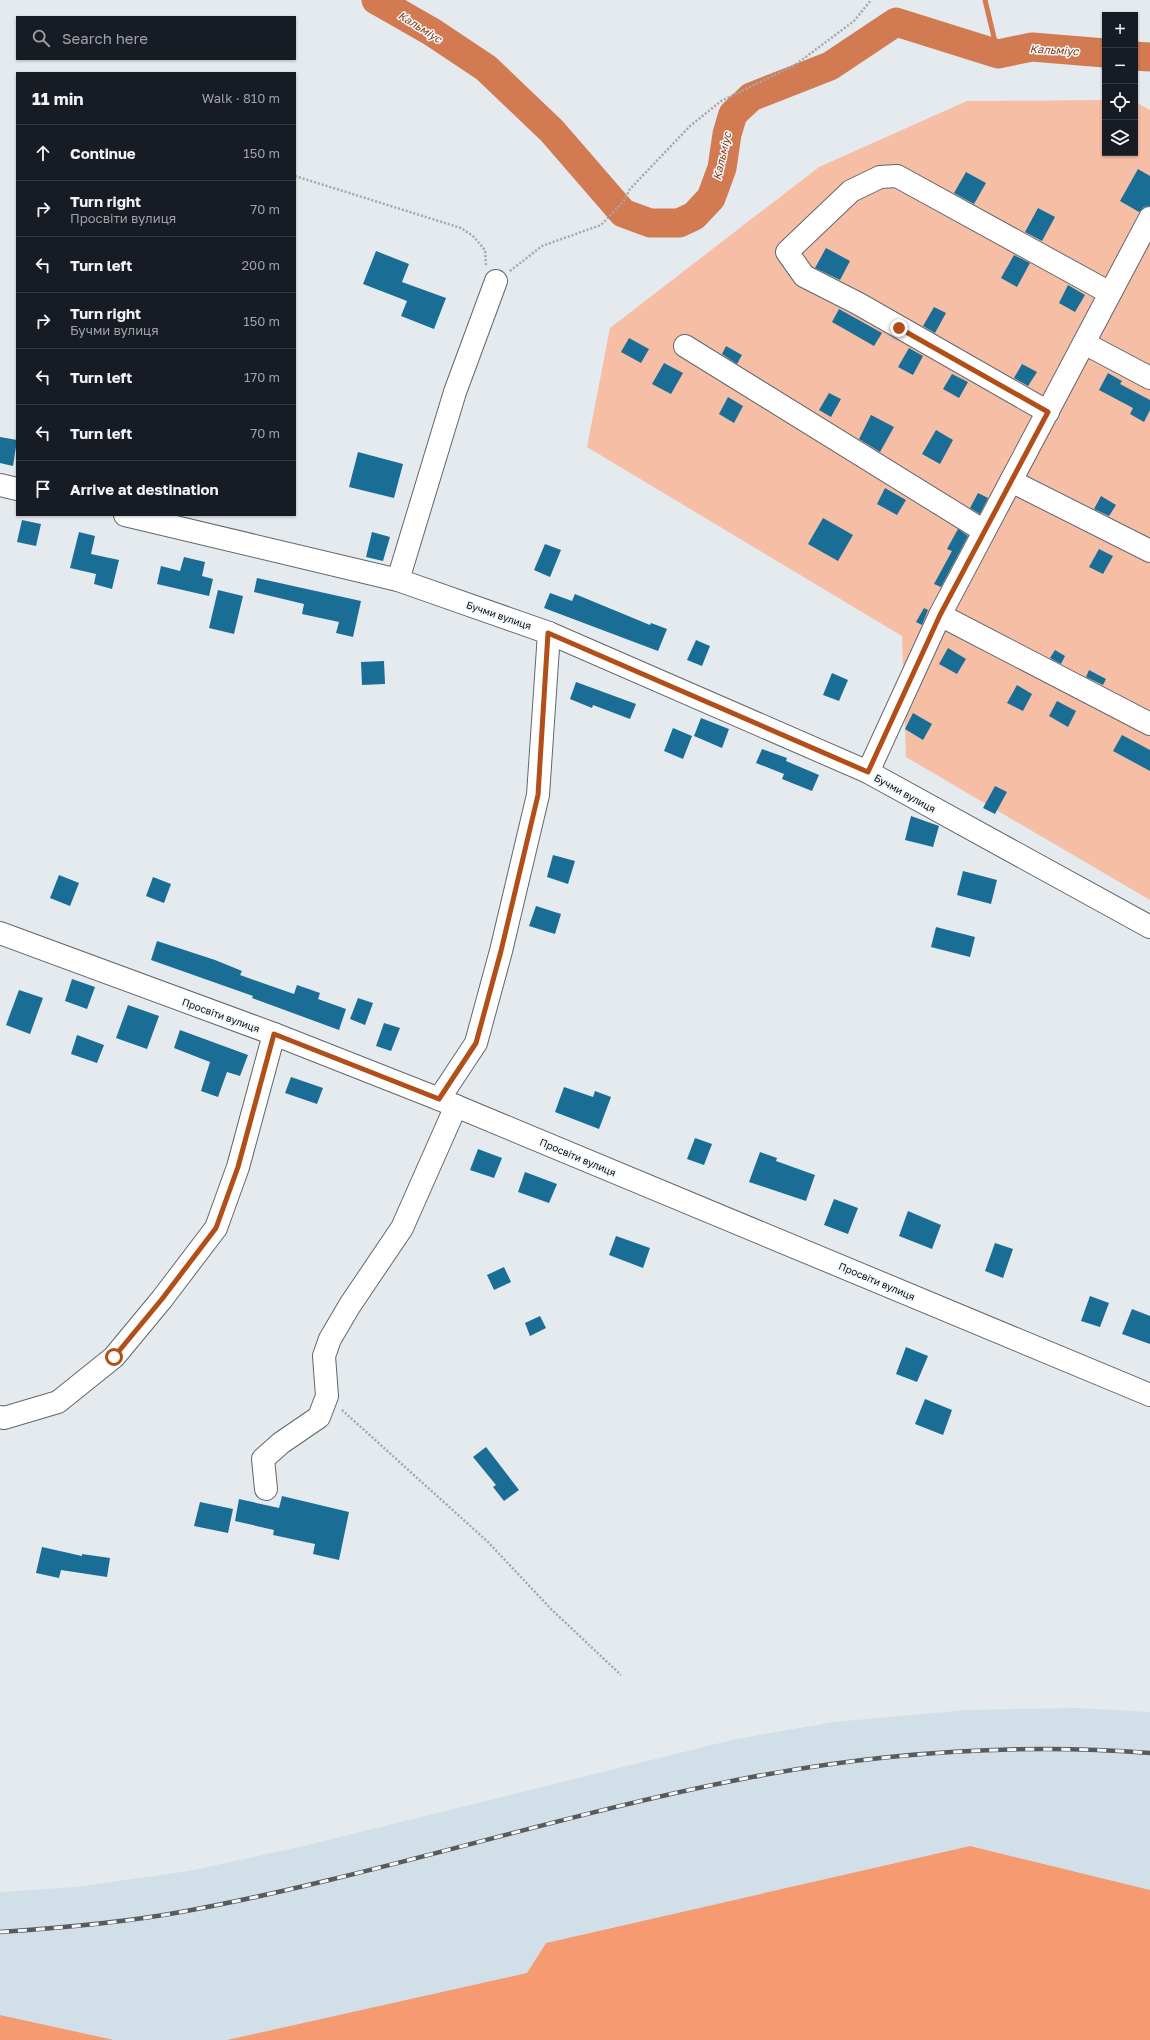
<!DOCTYPE html>
<meta charset="utf-8">
<style>
:root{--surface:#171b24;--page:#242831;--text:#f1f3f6;--muted:#9ea1a6;--line:#363941}
body{margin:0;font-family:"Golos Text",sans-serif;background:var(--page);color:var(--text)}
.controls{position:absolute;right:12px;top:12px;display:grid;overflow:hidden;border-radius:0px;box-shadow:0 1px 3px #0004}
.controls button{width:36px;height:36px;display:grid;place-items:center;padding:0;border:0;border-bottom:1px solid var(--line);background:var(--surface);color:var(--text);font:20px sans-serif}
.stop{position:absolute;width:12px;height:12px;margin:-9px;border:3px solid #b24e17;border-radius:50%;background:#fff}
.stop.end{background:#b24e17;border-color:#fff;box-shadow:0 1px 4px #0008}
.list{margin:0;padding:0;list-style:none}
h2{display:flex;justify-content:space-between;align-items:center;height:52px;margin:0;padding:0 16px;font-size:17px}
h2 small{font-size:13px;font-weight:400;color:var(--muted)}
.list li{display:grid;grid-template-columns:26px 1fr auto;gap:12px;align-items:center;box-sizing:border-box;height:56px;padding:0 16px;border-top:1px solid var(--line)}
.list b{display:block;font-size:15px;white-space:nowrap}
.list p{margin:0;font-size:13px;white-space:nowrap;color:var(--muted)}
.list em{font-size:13px;font-style:normal;color:var(--muted)}
.icon{flex:none;width:22px;height:22px;fill:none;stroke:currentColor;stroke-width:2;stroke-linecap:round;stroke-linejoin:round}
.map{position:relative;flex:none;width:1150px;height:2040px;overflow:hidden}
.search{position:absolute;background:var(--surface);box-shadow:0 1px 3px #0004;left:16px;top:16px;width:280px;height:44px;display:flex;align-items:center;gap:10px;box-sizing:border-box;padding:0 14px;border-radius:0px;color:var(--muted);font-size:15px}
.panel{position:absolute;background:var(--surface);box-shadow:0 1px 3px #0004;left:16px;top:72px;width:280px;height:444px;border-radius:0px}
.map>svg:first-child{display:block}
.built{fill:#d1dfe8}
.green{fill:#f6bea5}
.forest{fill:#f69a71}
.lines{fill:none;stroke-linecap:round;stroke-linejoin:round}
.stream{stroke:#d27a51;stroke-width:5}
.river{stroke:#d27a51;stroke-width:29}
.building{fill:#1a6e96}
.minor-casing{stroke:#62676b;stroke-width:24}
.path{stroke:#a3a8ab;stroke-width:2.5;stroke-dasharray:2 2;stroke-linecap:butt}
.minor{stroke:#fff;stroke-width:22}
.rail-casing{stroke:#585b5d;stroke-width:4.5}
.rail{stroke:#f1f8fc;stroke-width:3;stroke-dasharray:9;stroke-linecap:butt}
.route{stroke:#b24e17;stroke-width:5}
.labels{text-anchor:middle;stroke-width:3;stroke-linejoin:round;paint-order:stroke}
.street-label{font-size:10px;fill:#0c0e0f;stroke:#f1f8fc}
.water-label{font-size:11px;font-style:italic;fill:#8c3b0c;stroke:#f1f8fc}
</style>
<div class="map">
<svg width="1150" height="2040" viewBox="0 0 1150 2040">
<rect width="100%" height="100%" fill="#e4eaee"/>
<polygon class="built" points="1077,1708 1150,1712 1150,1890 970,1846 546,1943 527,1973 227,2040 114,2040 0,2015 0,1892 76,1887 189,1871 304,1846 736,1739 834,1722 967,1710"/>
<polygon class="green" points="1105,100 1105,153 1135,153 1135,102 1150,110 1150,900 906,757 902,636 587,447 610,328 819,167 967,101"/>
<g class="forest">
<polygon points="970,1846 1150,1890 1150,2040 227,2040 527,1973 546,1943"/>
<polygon points="0,2015 114,2040 0,2040"/>
</g>
<g class="lines">
<polyline class="stream" points="985,0 998,54"/>
<g class="river">
<polyline points="376,0 432,32 486,68 552,131 623,213 650,223 679,223 694,216 711,198 722,168 727,134 733,114 751,97 830,66 896,22 998,54 1032,47 1105,53"/>
<polyline points="1135,56 1150,57"/>
</g>
</g>
<g class="building">
<polygon points="1138,169 1150,176 1150,206 1144,207 1139,212 1120,201"/>
<polygon points="966,172 986,183 974,204 954,193"/>
<polygon points="1038,208 1055,217 1042,241 1025,232"/>
<polygon points="826,248 850,261 840,280 815,268"/>
<polygon points="376,251 409,264 402,282 446,298 434,329 401,316 407,301 363,284"/>
<polygon points="1014,255 1030,263 1017,287 1001,278"/>
<polygon points="1068,285 1085,295 1075,312 1059,303"/>
<polygon points="934,307 946,313 935,333 923,326"/>
<polygon points="839,309 882,333 874,346 832,322"/>
<polygon points="629,338 649,349 641,363 621,352"/>
<polygon points="726,346 742,355 737,364 722,354"/>
<polygon points="909,348 923,356 913,375 898,367"/>
<polygon points="664,363 683,373 671,394 652,384"/>
<polygon points="1022,364 1037,372 1028,386 1014,378"/>
<polygon points="1108,373 1122,381 1120,384 1150,400 1150,410 1144,422 1130,414 1133,408 1099,390"/>
<polygon points="952,374 968,382 959,398 943,389"/>
<polygon points="829,393 841,399 831,417 819,410"/>
<polygon points="728,397 743,406 734,423 719,414"/>
<polygon points="871,415 894,427 880,452 859,439"/>
<polygon points="936,430 953,440 940,464 922,454"/>
<polygon points="0,437 17,440 13,466 0,463"/>
<polygon points="358,452 403,464 394,498 349,487"/>
<polygon points="885,488 906,500 897,515 877,504"/>
<polygon points="978,493 988,498 980,514 970,508"/>
<polygon points="1101,496 1116,505 1109,516 1094,509"/>
<polygon points="823,518 853,535 838,561 808,544"/>
<polygon points="22,520 41,524 36,546 17,542"/>
<polygon points="958,529 968,536 941,587 934,584 952,551 947,549"/>
<polygon points="79,532 95,536 91,554 119,560 112,589 94,584 96,574 70,568"/>
<polygon points="372,532 390,537 383,561 366,557"/>
<polygon points="545,544 561,550 550,577 534,570"/>
<polygon points="1099,549 1113,556 1103,574 1089,567"/>
<polygon points="184,557 205,562 202,576 213,579 209,596 157,584 161,566 180,571"/>
<polygon points="257,578 361,601 353,637 336,633 339,622 302,614 304,604 254,592"/>
<polygon points="218,590 243,596 234,634 209,628"/>
<polygon points="550,593 572,601 575,594 650,625 651,623 667,629 658,651 544,608"/>
<polygon points="924,608 928,610 922,625 916,622"/>
<polygon points="696,640 710,646 702,666 687,660"/>
<polygon points="948,648 966,659 957,674 939,664"/>
<polygon points="1055,650 1065,656 1061,664 1050,658"/>
<polygon points="384,661 385,684 362,685 361,662"/>
<polygon points="1089,670 1106,679 1103,685 1086,677"/>
<polygon points="832,673 848,680 839,701 823,695"/>
<polygon points="576,682 636,704 630,719 593,705 592,708 570,699"/>
<polygon points="1017,685 1032,694 1023,711 1007,703"/>
<polygon points="1057,701 1076,711 1068,727 1049,716"/>
<polygon points="913,713 932,724 923,740 905,729"/>
<polygon points="701,718 729,729 722,748 694,736"/>
<polygon points="673,728 692,736 683,759 664,751"/>
<polygon points="1122,735 1150,750 1150,771 1113,751"/>
<polygon points="762,749 787,758 786,761 819,775 812,791 782,779 784,774 756,763"/>
<polygon points="995,786 1007,792 995,814 983,808"/>
<polygon points="911,816 939,826 933,847 905,840"/>
<polygon points="553,855 575,861 568,884 547,877"/>
<polygon points="963,871 997,880 991,904 957,895"/>
<polygon points="59,875 79,883 70,906 50,898"/>
<polygon points="153,877 171,884 164,903 146,896"/>
<polygon points="536,906 561,914 555,934 529,926"/>
<polygon points="936,927 975,937 970,957 931,947"/>
<polygon points="157,941 215,960 242,971 240,975 294,994 297,985 320,993 318,999 346,1009 339,1030 252,998 253,996 151,960"/>
<polygon points="72,979 95,987 87,1009 65,1001"/>
<polygon points="19,990 43,998 30,1034 6,1025"/>
<polygon points="358,998 373,1003 365,1025 350,1019"/>
<polygon points="128,1005 159,1016 147,1049 116,1038"/>
<polygon points="384,1023 400,1028 391,1051 376,1046"/>
<polygon points="180,1030 248,1055 240,1076 227,1072 218,1097 201,1091 210,1062 174,1048"/>
<polygon points="77,1035 104,1045 97,1063 71,1054"/>
<polygon points="291,1077 323,1088 317,1104 285,1093"/>
<polygon points="564,1087 593,1097 595,1091 611,1097 599,1129 555,1112"/>
<polygon points="695,1138 712,1144 704,1165 687,1159"/>
<polygon points="478,1149 502,1158 494,1178 470,1170"/>
<polygon points="760,1152 777,1158 776,1161 815,1175 806,1201 749,1182"/>
<polygon points="525,1172 557,1184 549,1203 518,1192"/>
<polygon points="834,1199 858,1208 848,1234 824,1225"/>
<polygon points="908,1211 941,1225 932,1249 899,1236"/>
<polygon points="616,1236 650,1248 643,1268 609,1255"/>
<polygon points="995,1243 1013,1249 1003,1278 985,1271"/>
<polygon points="504,1267 511,1282 494,1290 487,1275"/>
<polygon points="1090,1296 1109,1303 1100,1327 1081,1321"/>
<polygon points="1132,1309 1150,1316 1150,1344 1122,1334"/>
<polygon points="540,1316 546,1328 530,1336 525,1323"/>
<polygon points="906,1347 928,1356 917,1382 896,1374"/>
<polygon points="925,1399 952,1410 943,1435 915,1424"/>
<polygon points="486,1447 519,1490 504,1501 493,1487 496,1485 473,1457"/>
<polygon points="282,1496 349,1512 339,1560 313,1554 315,1544 273,1535 274,1530 235,1521 239,1499 279,1508"/>
<polygon points="200,1502 233,1509 228,1533 194,1526"/>
<polygon points="42,1547 82,1556 82,1554 110,1558 107,1577 61,1570 59,1578 36,1573"/>
</g>
<g class="lines">
<defs>
<g id="minor">
<polyline points="1084,343 1150,378"/>
<polyline points="685,346 984,531"/>
<polyline points="1048,412 859,304 804,276 787,252 851,191 880,177 897,176 1110,293"/>
<polyline points="1011,481 1150,551"/>
<polyline points="0,485 17,489"/>
<polyline points="125,515 398,580 549,633 868,772 1150,927"/>
<polyline points="398,580 455,392 496,281"/>
<polyline points="940,615 1150,724"/>
<polyline points="868,772 940,615 1150,218"/>
<polyline points="0,933 274,1034 439,1099 1150,1395"/>
<polyline points="439,1099 476,1043 501,951 538,795 549,633"/>
<polyline points="0,1417 4,1418 58,1402 114,1357 162,1299 216,1228 238,1167 274,1034"/>
<polyline points="266,1489 263,1459 281,1443 319,1417 327,1396 324,1356 330,1339 350,1305 402,1228 456,1106"/>
</g>
</defs>
<use href="#minor" class="minor-casing"/>
<g class="path">
<polyline points="295,176 461,228 473,236 485,250 486,266"/>
<polyline points="510,271 542,246 601,225 623,202 630,189 690,126 721,101 795,65 854,21 871,0"/>
<polyline points="342,1410 488,1542 551,1609 621,1675"/>
</g>
<use href="#minor" class="minor"/>
<defs>
<path id="rail" d="M0,1932C60,1928 121,1923 181,1912C372,1877 556,1815 747,1778C878,1753 1016,1743 1150,1753"/>
</defs>
<use href="#rail" class="rail-casing"/>
<use href="#rail" class="rail"/>
</g>
<g class="lines">
<polyline class="route" points="114,1357 162,1299 216,1228 238,1167 274,1034 439,1099 476,1043 501,951 538,795 548,633 868,772 940,615 1048,412 899,328"/>
</g>
<g class="labels">
<g class="street-label">
<text transform="translate(499 615) rotate(19)" y="4">Бучми вулиця</text>
<text transform="translate(905 793) rotate(29)" y="4">Бучми вулиця</text>
<text transform="translate(221 1015) rotate(20)" y="4">Просвіти вулиця</text>
<text transform="translate(578 1157) rotate(23)" y="4">Просвіти вулиця</text>
<text transform="translate(877 1281) rotate(23)" y="4">Просвіти вулиця</text>
</g>
<g class="water-label">
<text transform="translate(420 27) rotate(32)" y="4">Кальміус</text>
<text transform="translate(1054 50) rotate(3)" y="4">Кальміус</text>
<text transform="translate(722 156) rotate(-77)" y="4">Кальміус</text>
</g>
</g>
</svg>
<div class="controls">
<button>+</button>
<button>−</button>
<button><svg class="icon" aria-label="locate" viewBox="0 0 24 24"><circle cx="12" cy="12" r="6"/><path d="M12 2v4M12 18v4M2 12h4M18 12h4"/></svg></button>
<button><svg class="icon" aria-label="layers" viewBox="0 0 24 24"><path d="M12 4l9 5-9 5-9-5zM3 14l9 5 9-5"/></svg></button>
</div>
<div class="stop" style="left:114px;top:1357px"></div>
<div class="stop end" style="left:899px;top:328px"></div>
<div class="search"><svg class="icon" aria-label="search" viewBox="0 0 24 24"><circle cx="10" cy="10" r="6"/><path d="M15 15l6 6"/></svg>Search here</div>
<section class="panel">
<h2>11 min<small>Walk · 810 m</small></h2>
<ul class="list">
<li><svg class="icon" aria-label="ahead" viewBox="0 0 24 24"><path d="M12 20V5M6 11l6-6 6 6"/></svg><div><b>Continue</b></div><em>150 m</em></li>
<li><svg class="icon" aria-label="right" viewBox="0 0 24 24"><path d="M7 20v-9h11M14 6l5 5-5 5"/></svg><div><b>Turn right</b><p>Просвіти вулиця</p></div><em>70 m</em></li>
<li><svg class="icon" aria-label="left" viewBox="0 0 24 24"><path d="M17 20v-9H6M10 6l-5 5 5 5"/></svg><div><b>Turn left</b></div><em>200 m</em></li>
<li><svg class="icon" aria-label="right" viewBox="0 0 24 24"><path d="M7 20v-9h11M14 6l5 5-5 5"/></svg><div><b>Turn right</b><p>Бучми вулиця</p></div><em>150 m</em></li>
<li><svg class="icon" aria-label="left" viewBox="0 0 24 24"><path d="M17 20v-9H6M10 6l-5 5 5 5"/></svg><div><b>Turn left</b></div><em>170 m</em></li>
<li><svg class="icon" aria-label="left" viewBox="0 0 24 24"><path d="M17 20v-9H6M10 6l-5 5 5 5"/></svg><div><b>Turn left</b></div><em>70 m</em></li>
<li><svg class="icon" aria-label="arrive" viewBox="0 0 24 24"><path d="M6 21V4h12l-3 4 3 4H6"/></svg><div><b>Arrive at destination</b></div></li>
</ul>
</section>
</div>
